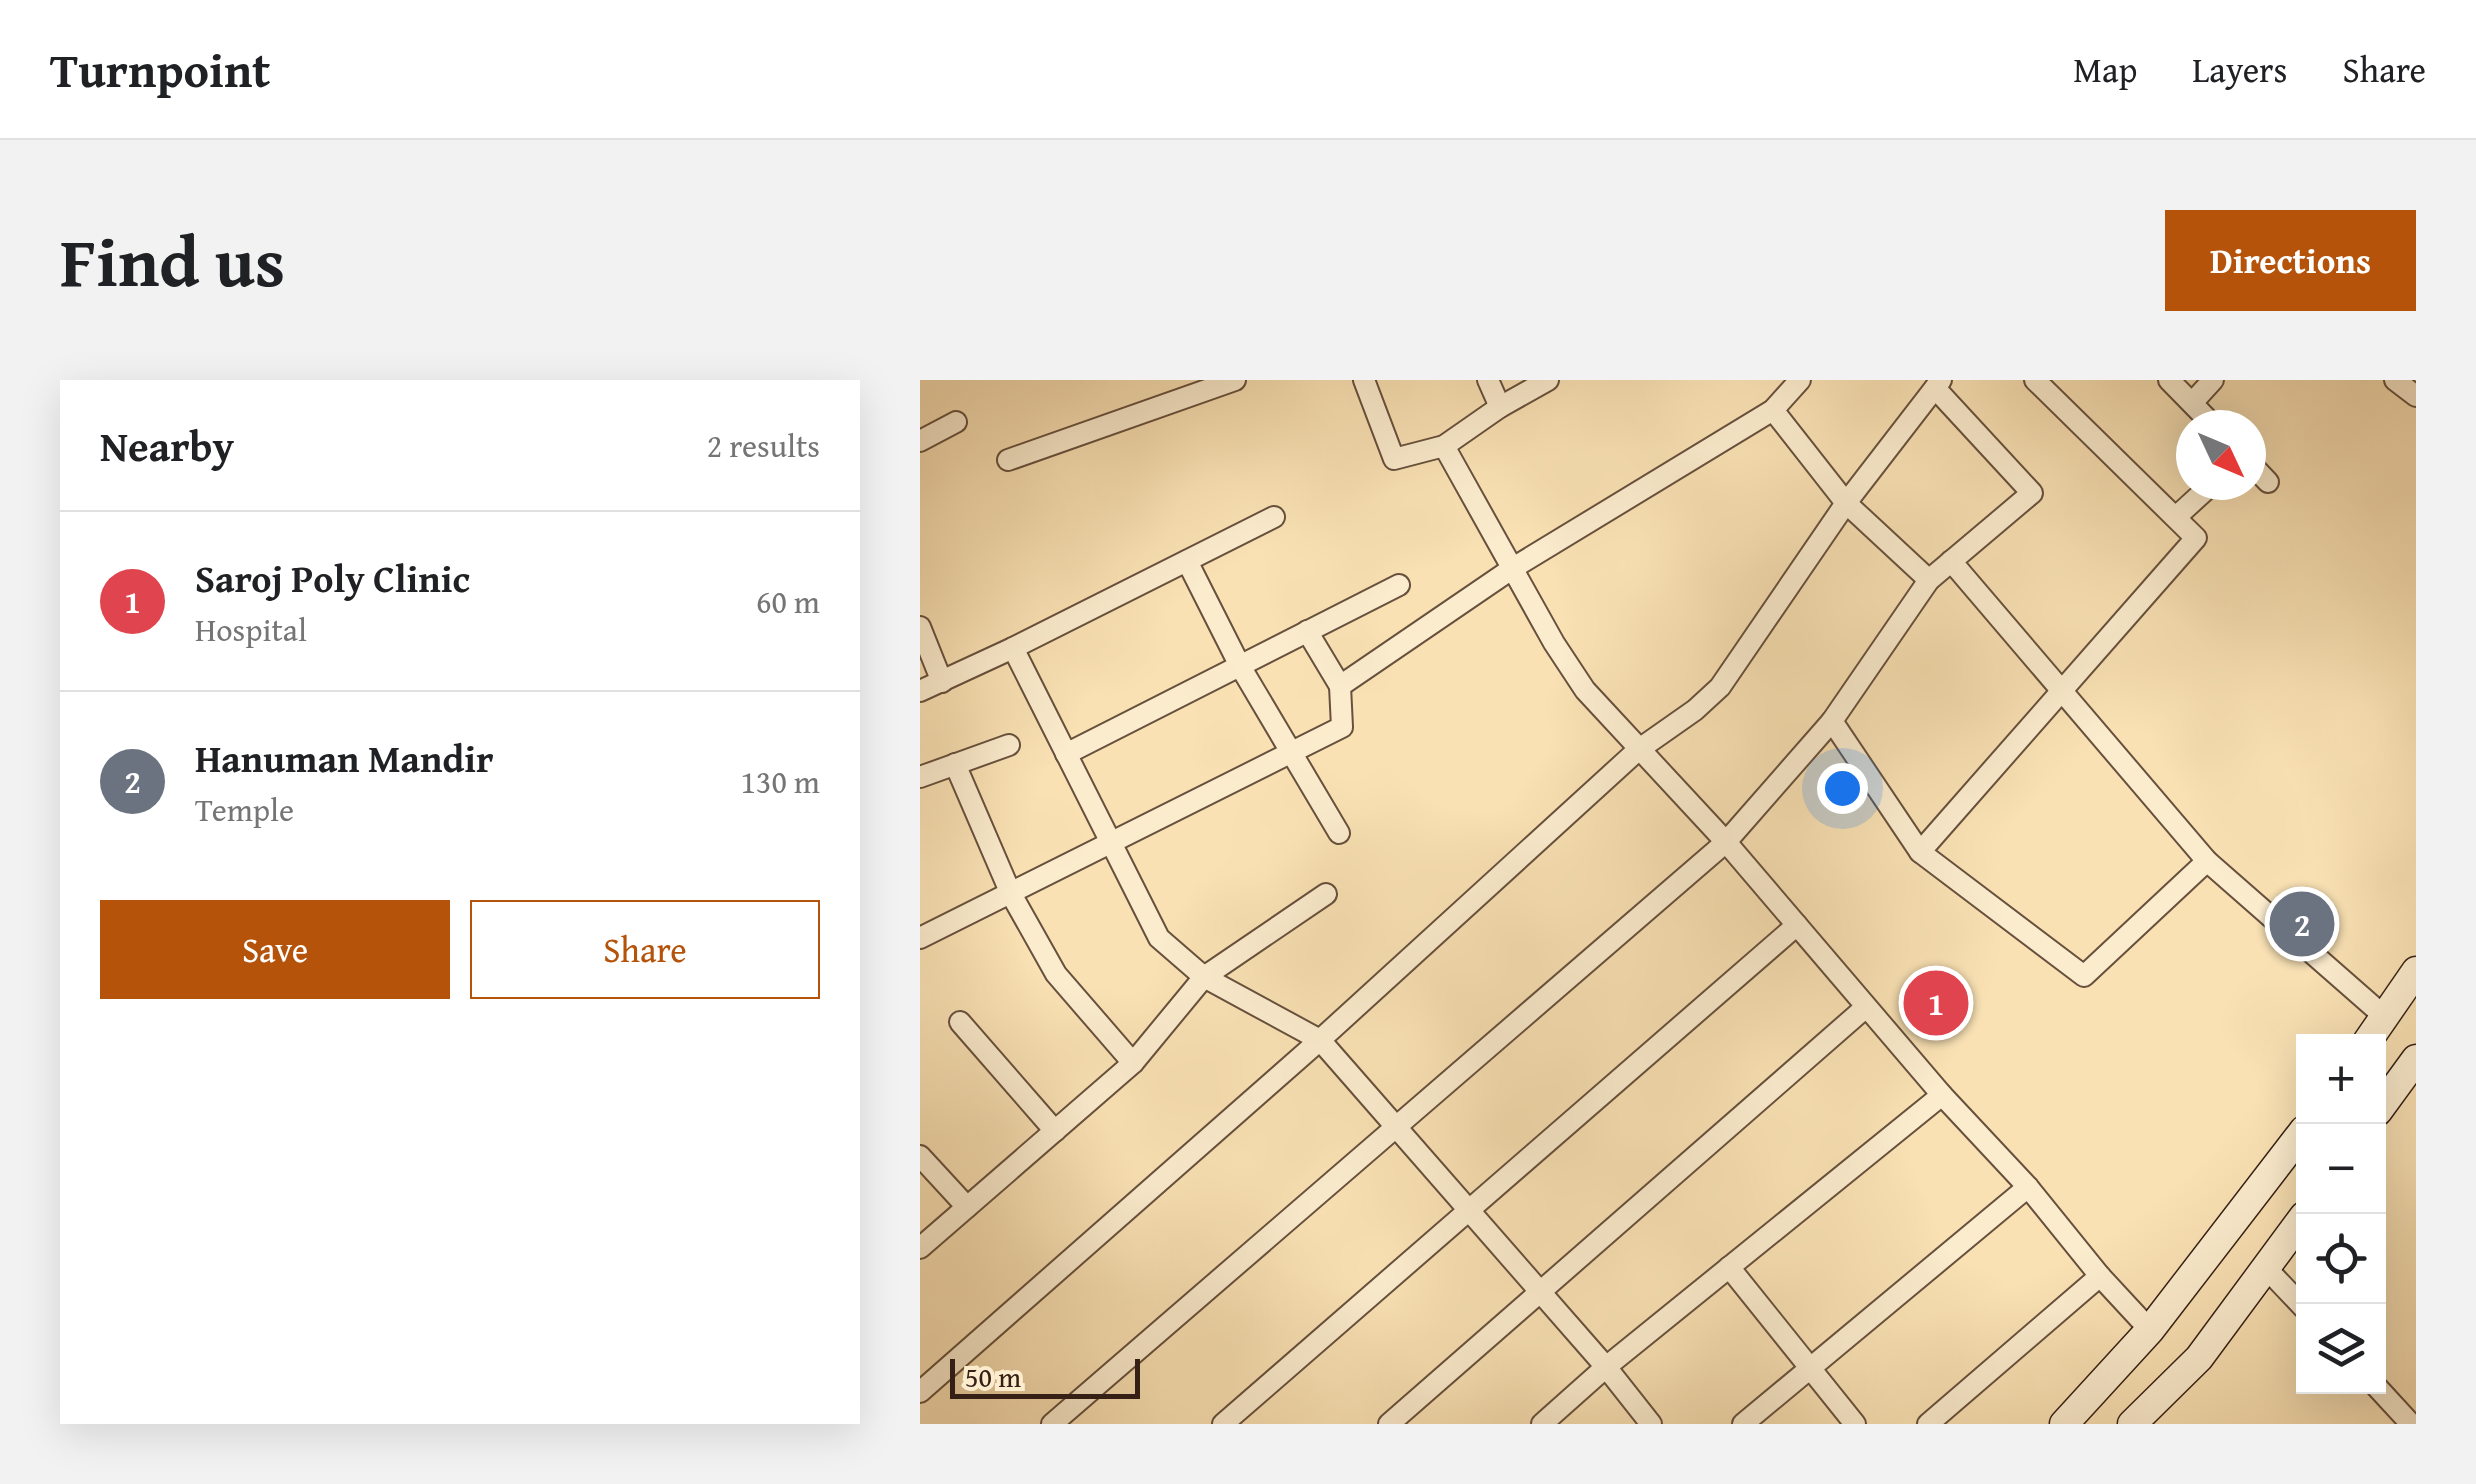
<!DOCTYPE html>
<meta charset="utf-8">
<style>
:root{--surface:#fff;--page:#f2f2f2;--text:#202124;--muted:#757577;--line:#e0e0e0;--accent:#b45309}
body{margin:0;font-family:"Gentium Book Plus",serif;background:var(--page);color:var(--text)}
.controls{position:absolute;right:30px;bottom:30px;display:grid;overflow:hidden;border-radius:0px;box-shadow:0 10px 40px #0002}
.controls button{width:90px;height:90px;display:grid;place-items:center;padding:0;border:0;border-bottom:2px solid var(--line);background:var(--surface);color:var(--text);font:50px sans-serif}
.compass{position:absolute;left:1256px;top:30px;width:90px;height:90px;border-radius:50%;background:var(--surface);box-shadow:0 10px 40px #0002;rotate:134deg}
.scale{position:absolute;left:30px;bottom:25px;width:190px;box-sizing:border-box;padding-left:10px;border:5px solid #362015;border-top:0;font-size:28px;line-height:35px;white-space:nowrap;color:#362015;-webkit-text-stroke:8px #fbecce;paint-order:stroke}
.you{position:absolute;left:922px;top:408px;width:35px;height:35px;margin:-25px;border:8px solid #fff;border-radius:50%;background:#1a73e8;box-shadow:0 0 0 15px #1a73e833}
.badge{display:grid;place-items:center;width:65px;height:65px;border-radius:50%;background:var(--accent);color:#fff;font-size:32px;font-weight:700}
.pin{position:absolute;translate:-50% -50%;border:5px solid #fff;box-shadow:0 2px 10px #0006}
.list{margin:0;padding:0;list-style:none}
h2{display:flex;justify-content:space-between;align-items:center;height:130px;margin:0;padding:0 40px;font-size:42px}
h2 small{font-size:32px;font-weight:400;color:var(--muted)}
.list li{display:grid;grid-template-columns:65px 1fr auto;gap:30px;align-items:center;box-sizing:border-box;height:180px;padding:0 40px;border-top:2px solid var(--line)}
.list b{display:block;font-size:38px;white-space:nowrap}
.list p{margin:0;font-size:32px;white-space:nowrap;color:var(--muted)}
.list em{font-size:32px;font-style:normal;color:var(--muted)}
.actions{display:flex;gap:20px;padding:30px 40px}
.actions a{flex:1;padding:22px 0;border:2px solid var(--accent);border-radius:0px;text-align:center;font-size:35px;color:var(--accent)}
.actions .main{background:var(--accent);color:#fff}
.icon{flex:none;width:55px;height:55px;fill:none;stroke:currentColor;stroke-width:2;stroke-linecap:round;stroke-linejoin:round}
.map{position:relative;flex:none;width:1496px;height:1044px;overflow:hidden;border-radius:0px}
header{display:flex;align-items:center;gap:60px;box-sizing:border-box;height:140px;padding:0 50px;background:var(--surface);border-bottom:2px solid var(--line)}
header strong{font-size:48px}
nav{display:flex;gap:55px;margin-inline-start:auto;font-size:35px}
.intro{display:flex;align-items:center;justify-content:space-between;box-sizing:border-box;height:240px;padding:0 60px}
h1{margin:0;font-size:70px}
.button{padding:25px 45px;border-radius:0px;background:var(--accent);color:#fff;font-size:35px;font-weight:700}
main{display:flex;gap:60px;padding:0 60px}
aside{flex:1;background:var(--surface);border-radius:0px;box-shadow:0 10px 40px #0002}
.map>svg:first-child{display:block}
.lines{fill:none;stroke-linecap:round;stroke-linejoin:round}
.minor-casing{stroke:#67503d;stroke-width:24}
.secondary-casing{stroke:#362015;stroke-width:31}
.minor{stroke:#fbecce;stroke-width:20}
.secondary{stroke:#fbecce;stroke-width:28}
</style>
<header>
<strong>Turnpoint</strong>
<nav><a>Map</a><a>Layers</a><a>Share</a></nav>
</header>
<div class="intro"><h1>Find us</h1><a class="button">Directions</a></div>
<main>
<aside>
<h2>Nearby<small>2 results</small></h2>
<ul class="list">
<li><span class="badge" style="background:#e0444e">1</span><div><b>Saroj Poly Clinic</b><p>Hospital</p></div><em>60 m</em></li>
<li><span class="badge" style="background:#6b7280">2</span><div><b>Hanuman Mandir</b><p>Temple</p></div><em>130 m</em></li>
</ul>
<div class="actions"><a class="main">Save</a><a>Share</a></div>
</aside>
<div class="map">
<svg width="1496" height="1044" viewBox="0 0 1496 1044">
<rect width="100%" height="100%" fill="#f9e1b4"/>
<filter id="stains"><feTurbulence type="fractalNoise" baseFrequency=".002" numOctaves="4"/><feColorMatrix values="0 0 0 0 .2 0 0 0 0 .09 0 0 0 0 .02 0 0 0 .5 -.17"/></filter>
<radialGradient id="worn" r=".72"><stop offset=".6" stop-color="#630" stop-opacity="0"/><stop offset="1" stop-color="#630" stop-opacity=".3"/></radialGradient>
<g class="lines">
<defs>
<g id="minor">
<polyline points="444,0 474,79 524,66 580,27 568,0"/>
<polyline points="1249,0 1293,45"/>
<polyline points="1475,0 1496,16"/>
<polyline points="1272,23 1293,0"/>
<polyline points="580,27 628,0"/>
<polyline points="853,30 926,123 1009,200"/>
<polyline points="0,61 36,42"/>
<polyline points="524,66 634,263 665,310 806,462 1022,715 1108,807 1180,896 1230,950"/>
<polyline points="88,80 315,0"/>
<polyline points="1331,84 1348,102"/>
<polyline points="1256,137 1291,105"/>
<polyline points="267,181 320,286 419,453"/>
<polyline points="1031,181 1287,481 1465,637"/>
<polyline points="0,247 22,302"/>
<polyline points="387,251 420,306 593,188 853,30 880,0"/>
<polyline points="93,268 239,558 284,597 400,660 686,987 731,1044"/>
<polyline points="0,311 93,268 354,137"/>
<polyline points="912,341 1000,472 1276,158 1115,0"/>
<polyline points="146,374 479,205"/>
<polyline points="35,384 91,514 136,594 213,683"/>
<polyline points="0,397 89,365"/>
<polyline points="1000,472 1164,596 1287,481"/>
<polyline points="0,558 422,347 420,306"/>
<polyline points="40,642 135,751"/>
<polyline points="0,776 47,827"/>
<polyline points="0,868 213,683 284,597 406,514"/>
<polyline points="809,887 935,1044"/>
<polyline points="1346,888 1384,928"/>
<polyline points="1456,1006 1491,1044"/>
<polyline points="0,1012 400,660 718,370 775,330 800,307 926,123 1021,0"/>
<polyline points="132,1044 806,462 912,341 1009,200 1112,113 1015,8"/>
<polyline points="303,1044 877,545"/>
<polyline points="469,1044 946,627"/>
<polyline points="622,1044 686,987 1022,715"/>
<polyline points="823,1044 1108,807"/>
<polyline points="1008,1044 1180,896"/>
</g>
<g id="secondary">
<polyline points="1447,662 1496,591"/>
<polyline points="1458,731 1496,679"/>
<polyline points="1144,1044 1230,950 1384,750"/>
<polyline points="1212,1044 1279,978 1384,836"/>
</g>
</defs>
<use href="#minor" class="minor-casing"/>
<use href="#secondary" class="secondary-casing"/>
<use href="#minor" class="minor"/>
<use href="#secondary" class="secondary"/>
</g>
<rect width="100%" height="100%" filter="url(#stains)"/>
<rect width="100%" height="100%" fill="url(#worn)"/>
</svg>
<div class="controls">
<button>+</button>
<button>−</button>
<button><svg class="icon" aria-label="locate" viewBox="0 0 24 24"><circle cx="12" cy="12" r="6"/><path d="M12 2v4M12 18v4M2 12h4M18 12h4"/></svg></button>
<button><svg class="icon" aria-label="layers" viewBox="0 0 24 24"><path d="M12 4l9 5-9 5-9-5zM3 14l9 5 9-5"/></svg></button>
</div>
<svg class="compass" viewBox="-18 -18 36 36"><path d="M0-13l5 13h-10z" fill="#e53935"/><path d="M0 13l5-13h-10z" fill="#757577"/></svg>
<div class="scale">50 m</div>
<div class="you"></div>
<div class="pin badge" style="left:1016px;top:623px;background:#e0444e">1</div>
<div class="pin badge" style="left:1382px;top:544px;background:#6b7280">2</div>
</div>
</main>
